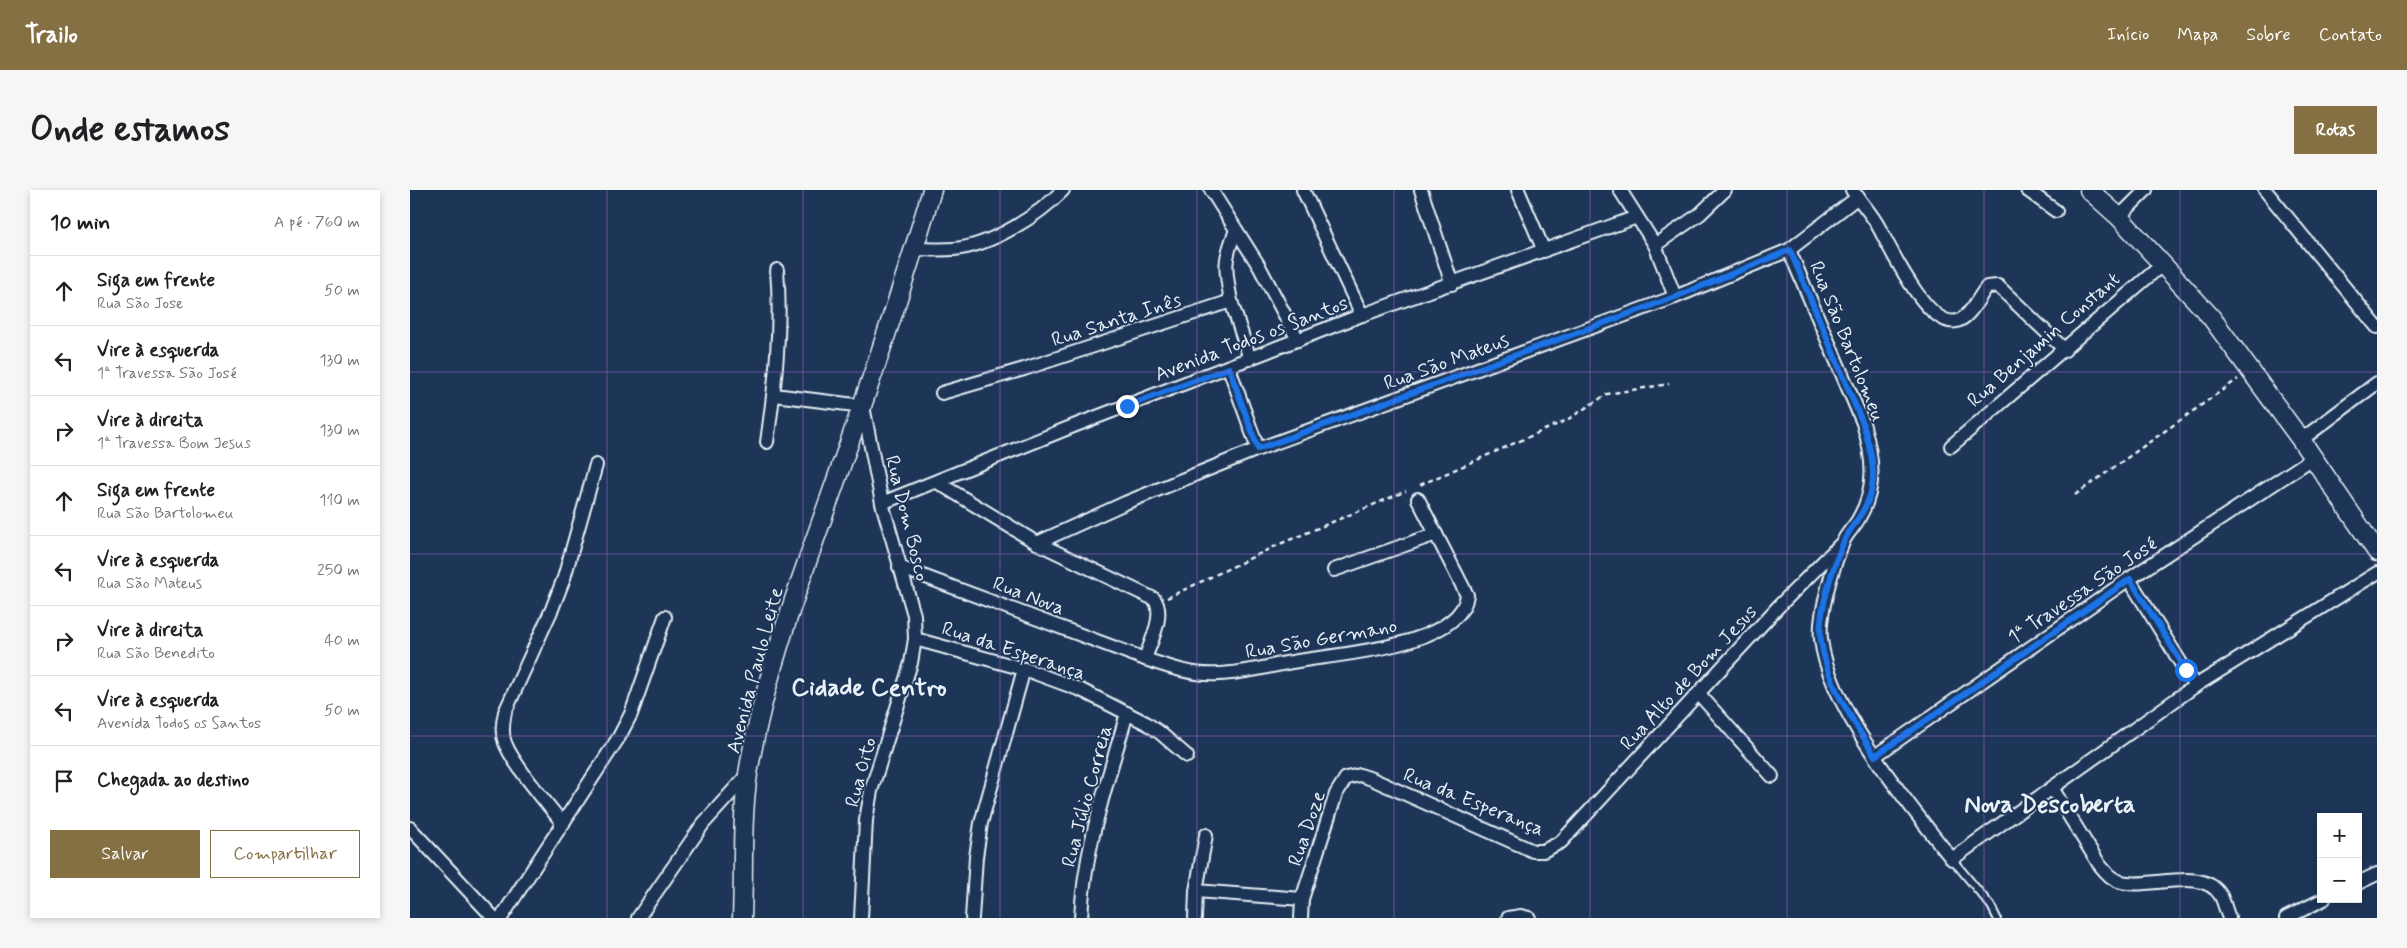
<!DOCTYPE html>
<html lang="pt">
<meta charset="utf-8">
<style>
:root{--surface:#fff;--page:#f6f6f6;--text:#202124;--muted:#757577;--line:#e0e0e0;--accent:#847042}
body{margin:0;font-family:Mynerve,sans-serif;background:var(--page);color:var(--text)}
.controls{position:absolute;right:15px;bottom:15px;display:grid;overflow:hidden;border-radius:0px;box-shadow:0 2px 8px #0003}
.controls button{width:45px;height:45px;display:grid;place-items:center;padding:0;border:0;border-bottom:1px solid var(--line);background:var(--surface);color:var(--text);font:25px sans-serif}
.stop{position:absolute;width:15px;height:15px;margin:-11px;border:4px solid #1a73e8;border-radius:50%;background:#fff}
.stop.end{background:#1a73e8;border-color:#fff;box-shadow:0 1px 5px #0008}
.list{margin:0;padding:0;list-style:none}
h2{display:flex;justify-content:space-between;align-items:center;height:65px;margin:0;padding:0 20px;font-size:21px}
h2 small{font-size:16px;font-weight:400;color:var(--muted)}
.list li{display:grid;grid-template-columns:32px 1fr auto;gap:15px;align-items:center;box-sizing:border-box;height:70px;padding:0 20px;border-top:1px solid var(--line)}
.list b{display:block;font-size:19px;white-space:nowrap}
.list p{margin:0;font-size:16px;white-space:nowrap;color:var(--muted)}
.list em{font-size:16px;font-style:normal;color:var(--muted)}
.actions{display:flex;gap:10px;padding:15px 20px}
.actions a{flex:1;padding:11px 0;border:1px solid var(--accent);border-radius:0px;text-align:center;font-size:18px;color:var(--accent)}
.actions .main{background:var(--accent);color:#fff}
.icon{flex:none;width:28px;height:28px;fill:none;stroke:currentColor;stroke-width:2;stroke-linecap:round;stroke-linejoin:round}
.map{position:relative;flex:none;width:1967px;height:728px;overflow:hidden;border-radius:0px}
header{display:flex;align-items:center;gap:30px;box-sizing:border-box;height:70px;padding:0 25px;background:var(--accent);color:#fff}
header strong{font-size:24px}
nav{display:flex;gap:28px;margin-inline-start:auto;font-size:18px}
.intro{display:flex;align-items:center;justify-content:space-between;box-sizing:border-box;height:120px;padding:0 30px}
h1{margin:0;font-size:35px}
.button{padding:12px 22px;border-radius:0px;background:var(--accent);color:#fff;font-size:18px;font-weight:700}
main{display:flex;gap:30px;padding:0 30px}
aside{flex:1;background:var(--surface);border-radius:0px;box-shadow:0 2px 8px #0003}
.map>svg:first-child{display:block}
.lines{fill:none;stroke-linecap:round;stroke-linejoin:round}
.lane-casing{stroke:#e8f1f8;stroke-width:10}
.street-casing{stroke:#e8f1f8;stroke-width:16}
.secondary-casing{stroke:#e8f1f8;stroke-width:21}
.path{stroke:#e8f1f8;stroke-width:2.5;stroke-dasharray:5 4;stroke-linecap:butt}
.lane{stroke:#1d3557;stroke-width:6}
.street{stroke:#1d3557;stroke-width:12}
.secondary{stroke:#1d3557;stroke-width:18}
.route{stroke:#1a73e8;stroke-width:6}
.grid{fill:none;stroke:#9c67d0;stroke-width:1;stroke-opacity:0.55}
.labels{text-anchor:middle;stroke-width:4;stroke-linejoin:round;paint-order:stroke}
.street-label{font-size:20px;fill:#e8f1f8;stroke:#1d3557}
.district-label{font-size:25px;font-weight:bold;fill:#e8f1f8;stroke:#1d3557}
</style>
<header>
<strong>Trailo</strong>
<nav><a>Início</a><a>Mapa</a><a>Sobre</a><a>Contato</a></nav>
</header>
<div class="intro"><h1>Onde estamos</h1><a class="button">Rotas</a></div>
<main>
<aside>
<h2>10 min<small>A pé · 760 m</small></h2>
<ul class="list">
<li><svg class="icon" aria-label="ahead" viewBox="0 0 24 24"><path d="M12 20V5M6 11l6-6 6 6"/></svg><div><b>Siga em frente</b><p>Rua São Jose</p></div><em>50 m</em></li>
<li><svg class="icon" aria-label="left" viewBox="0 0 24 24"><path d="M17 20v-9H6M10 6l-5 5 5 5"/></svg><div><b>Vire à esquerda</b><p>1ª Travessa São José</p></div><em>130 m</em></li>
<li><svg class="icon" aria-label="right" viewBox="0 0 24 24"><path d="M7 20v-9h11M14 6l5 5-5 5"/></svg><div><b>Vire à direita</b><p>1ª Travessa Bom Jesus</p></div><em>130 m</em></li>
<li><svg class="icon" aria-label="ahead" viewBox="0 0 24 24"><path d="M12 20V5M6 11l6-6 6 6"/></svg><div><b>Siga em frente</b><p>Rua São Bartolomeu</p></div><em>110 m</em></li>
<li><svg class="icon" aria-label="left" viewBox="0 0 24 24"><path d="M17 20v-9H6M10 6l-5 5 5 5"/></svg><div><b>Vire à esquerda</b><p>Rua São Mateus</p></div><em>250 m</em></li>
<li><svg class="icon" aria-label="right" viewBox="0 0 24 24"><path d="M7 20v-9h11M14 6l5 5-5 5"/></svg><div><b>Vire à direita</b><p>Rua São Benedito</p></div><em>40 m</em></li>
<li><svg class="icon" aria-label="left" viewBox="0 0 24 24"><path d="M17 20v-9H6M10 6l-5 5 5 5"/></svg><div><b>Vire à esquerda</b><p>Avenida Todos os Santos</p></div><em>50 m</em></li>
<li><svg class="icon" aria-label="arrive" viewBox="0 0 24 24"><path d="M6 21V4h12l-3 4 3 4H6"/></svg><div><b>Chegada ao destino</b></div></li>
</ul>
<div class="actions"><a class="main">Salvar</a><a>Compartilhar</a></div>
</aside>
<div class="map">
<svg width="1967" height="728" viewBox="0 0 1967 728">
<rect width="100%" height="100%" fill="#1d3557"/>
<filter id="ink" filterUnits="userSpaceOnUse"><feTurbulence type="fractalNoise" baseFrequency=".02" numOctaves="2"/><feDisplacementMap in="SourceGraphic" scale="10" xChannelSelector="R" yChannelSelector="G"/><feConvolveMatrix kernelMatrix="1 2 1 2 8 2 1 2 1" color-interpolation-filters="sRGB"/></filter>
<g filter="url(#ink)">
<g class="lines">
<defs>
<polyline id="lane" points="1542,669 1581,716 1587,728"/>
<g id="street">
<polyline points="801,0 849,76 888,150"/>
<polyline points="893,0 952,125"/>
<polyline points="1011,0 1042,94"/>
<polyline points="1108,0 1134,61"/>
<polyline points="1210,0 1245,55 1265,107"/>
<path d="M1442,0C1450,11 1460,22 1467,34C1479,55 1517,139 1547,131C1560,128 1569,106 1577,97L1588,96L1655,160"/>
<polyline points="1617,0 1646,21"/>
<polyline points="1855,0 1967,137"/>
<polyline points="1709,27 1736,0"/>
<polyline points="1245,55 1290,24 1315,0"/>
<path d="M504,59C517,59 531,60 544,59C580,56 628,26 653,0"/>
<path d="M1379,60L1453,233C1463,267 1467,297 1449,328C1445,336 1438,342 1434,350C1424,373 1408,424 1411,449C1418,517 1499,615 1542,669L1785,496L1967,383"/>
<polyline points="821,111 840,169"/>
<polyline points="819,178 848,259"/>
<path d="M532,203L614,179L821,111C815,79 813,71 826,40"/>
<polyline points="364,205 453,216 472,313 504,425 505,449 501,473 461,601 456,630 451,728"/>
<polyline points="1891,250 1967,193"/>
<path d="M357,252C365,195 372,137 367,80"/>
<polyline points="1541,256 1753,74"/>
<path d="M527,292L627,353L744,409C756,424 740,453 735,469"/>
<polyline points="472,313 666,235 952,125 1227,27"/>
<polyline points="627,353 715,313 848,259 1265,107 1379,60 1448,7"/>
<path d="M489,377L735,469C759,477 784,486 809,484C836,483 862,475 888,471C928,464 1051,457 1057,405L1008,309"/>
<polyline points="924,380 1026,344"/>
<polyline points="1719,389 1785,496"/>
<polyline points="505,449 614,479 671,500 736,533 749,542 777,566"/>
<polyline points="1289,504 1362,586"/>
<polyline points="1465,566 1719,389 1903,268"/>
<path d="M1642,598L1689,674C1694,680 1699,687 1706,690C1733,703 1792,673 1811,706C1814,712 1816,721 1819,728"/>
<path d="M153,634C137,613 104,576 95,553C91,543 93,532 95,522L142,419L154,388L186,275"/>
<polyline points="0,638 84,728"/>
<polyline points="1948,693 1967,684"/>
<polyline points="786,701 892,709"/>
<polyline points="91,728 209,547 221,524 255,427"/>
<polyline points="228,728 293,634 338,584"/>
<polyline points="562,728 566,667 571,633 614,479"/>
<path d="M671,728C674,657 698,591 717,523"/>
<polyline points="785,728 786,701 796,645"/>
<polyline points="891,728 892,709 926,604 936,588 950,585 962,589 1123,661 1133,661 1151,652 1368,417 1433,352"/>
<polyline points="1098,728 1111,726 1119,728"/>
<polyline points="1876,728 1914,709"/>
</g>
<g id="secondary">
<polyline points="1679,0 1709,27 1801,127 1891,250 1967,362"/>
<path d="M332,728C334,680 331,631 338,584C354,485 391,389 424,296C459,198 492,99 522,0"/>
</g>
</defs>
<use href="#lane" class="lane-casing"/>
<use href="#street" class="street-casing"/>
<use href="#secondary" class="secondary-casing"/>
<g class="path">
<polyline points="1010,295 1157,230 1197,204 1259,194"/>
<polyline points="1665,305 1828,189"/>
<polyline points="757,408 870,354 996,301"/>
</g>
<use href="#lane" class="lane"/>
<use href="#street" class="street"/>
<use href="#secondary" class="secondary"/>
</g>
</g>
<g class="lines" filter="url(#ink)">
<path class="route" d="M717,216L819,178L848,259L1265,107L1380,60L1453,234C1460,257 1468,284 1459,308C1454,324 1441,336 1434,351C1424,374 1407,425 1411,450C1416,493 1443,530 1465,566L1720,389L1776,480"/>
</g>
<path class="grid" d="M197,0V728M393,0V728M590,0V728M787,0V728M984,0V728M1180,0V728M1377,0V728M1574,0V728M1770,0V728M0,182H1967M0,364H1967M0,546H1967"/>
<g class="labels">
<g class="street-label">
<text transform="translate(706 129) rotate(-18)" y="7">Rua Santa Inês</text>
<text transform="translate(841 148) rotate(-21)" y="7">Avenida Todos os Santos</text>
<text transform="translate(1633 149) rotate(-41)" y="7">Rua Benjamin Constant</text>
<text transform="translate(1438 151) rotate(68)" y="7">Rua São Bartolomeu</text>
<text transform="translate(1036 171) rotate(-20)" y="7">Rua São Mateus</text>
<text transform="translate(498 328) rotate(76)" y="7">Rua Dom Bosco</text>
<text transform="translate(1672 400) rotate(-34)" y="7">1ª Travessa São José</text>
<text transform="translate(619 405) rotate(21)" y="7">Rua Nova</text>
<text transform="translate(911 448) rotate(-10)" y="7">Rua São Germano</text>
<text transform="translate(604 460) rotate(18)" y="7">Rua da Esperança</text>
<text transform="translate(344 480) rotate(-75)" y="7">Avenida Paulo Leite</text>
<text transform="translate(1278 487) rotate(-47)" y="7">Rua Alto de Bom Jesus</text>
<text transform="translate(450 582) rotate(-75)" y="7">Rua Oito</text>
<text transform="translate(676 606) rotate(-75)" y="7">Rua Júlio Correia</text>
<text transform="translate(1064 611) rotate(22)" y="7">Rua da Esperança</text>
<text transform="translate(896 638) rotate(-71)" y="7">Rua Doze</text>
</g>
<g class="district-label">
<text x="459" y="505">Cidade Centro</text>
<text x="1640" y="622">Nova Descoberta</text>
</g>
</g>
</svg>
<div class="controls">
<button>+</button>
<button>−</button>
</div>
<div class="stop" style="left:1776px;top:480px"></div>
<div class="stop end" style="left:717px;top:216px"></div>
</div>
</main>
